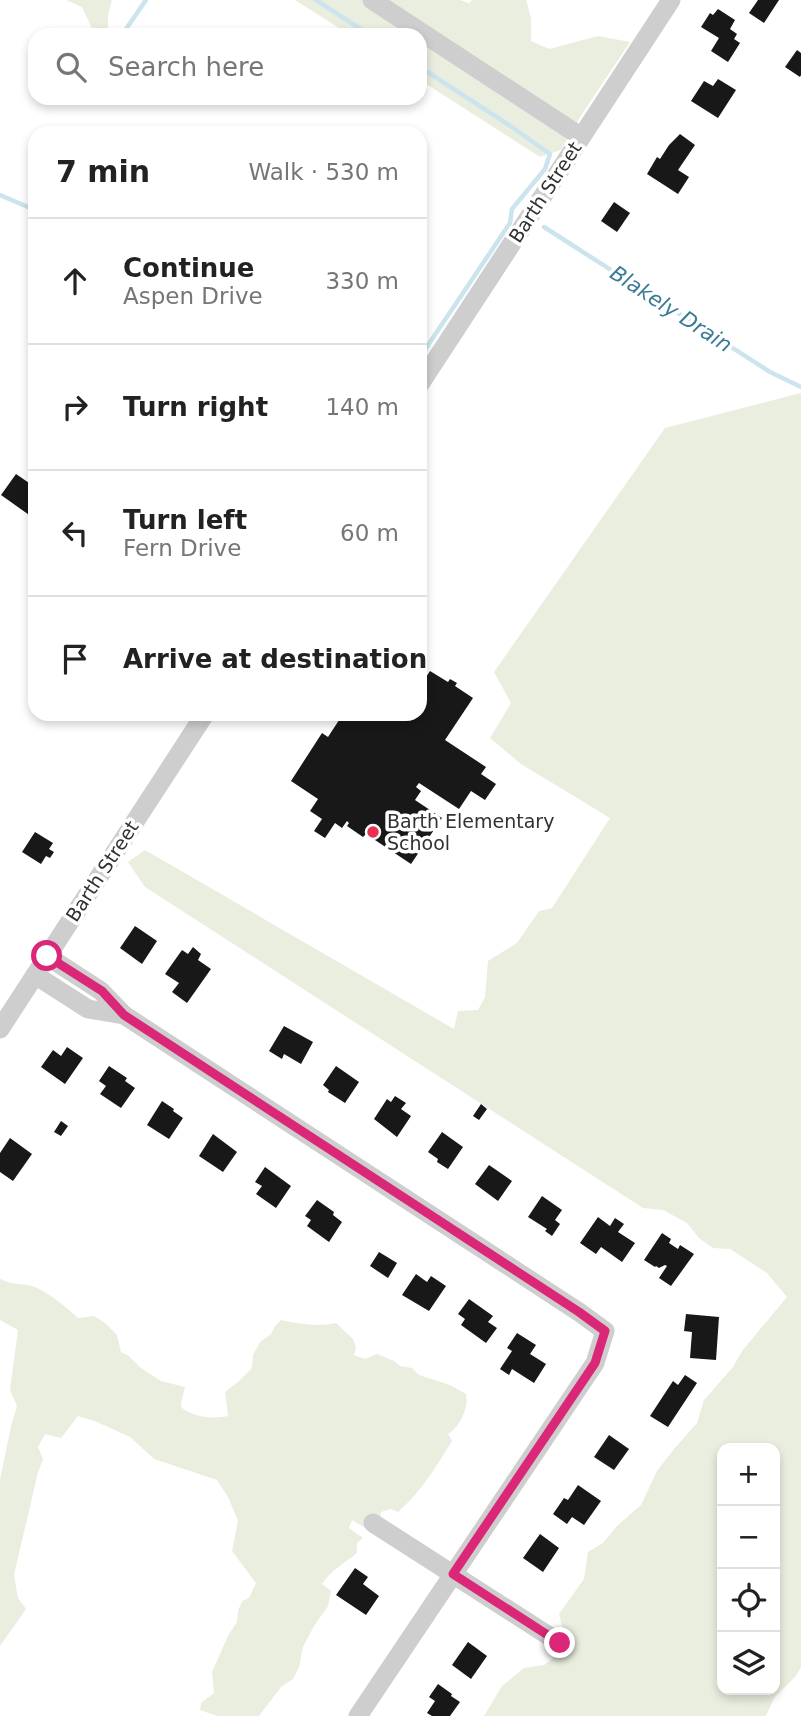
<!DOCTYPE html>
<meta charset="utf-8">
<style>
:root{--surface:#fff;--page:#f2f2f2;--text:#222;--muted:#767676;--line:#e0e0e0}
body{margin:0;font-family:"DejaVu Sans",sans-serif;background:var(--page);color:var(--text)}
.controls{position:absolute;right:21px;bottom:21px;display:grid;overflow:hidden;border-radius:14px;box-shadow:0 4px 10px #0003}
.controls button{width:63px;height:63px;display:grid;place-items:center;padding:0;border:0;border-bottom:2px solid var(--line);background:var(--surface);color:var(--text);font:35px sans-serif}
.stop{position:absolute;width:21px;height:21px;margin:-16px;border:5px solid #db2777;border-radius:50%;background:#fff}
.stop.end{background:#db2777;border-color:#fff;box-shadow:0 2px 7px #0008}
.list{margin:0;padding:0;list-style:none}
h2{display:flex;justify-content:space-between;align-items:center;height:91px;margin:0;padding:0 28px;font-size:30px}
h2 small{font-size:23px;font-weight:400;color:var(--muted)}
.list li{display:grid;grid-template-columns:46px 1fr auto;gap:21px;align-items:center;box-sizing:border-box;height:126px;padding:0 28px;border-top:2px solid var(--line)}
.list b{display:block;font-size:26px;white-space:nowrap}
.list p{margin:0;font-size:23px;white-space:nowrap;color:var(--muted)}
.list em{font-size:23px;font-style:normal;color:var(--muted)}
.icon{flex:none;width:38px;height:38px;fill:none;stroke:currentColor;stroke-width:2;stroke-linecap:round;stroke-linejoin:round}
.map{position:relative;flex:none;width:801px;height:1716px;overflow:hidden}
.search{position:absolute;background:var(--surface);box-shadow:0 4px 10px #0003;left:28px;top:28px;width:399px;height:77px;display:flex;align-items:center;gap:18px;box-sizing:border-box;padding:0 24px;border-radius:21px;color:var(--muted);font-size:26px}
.panel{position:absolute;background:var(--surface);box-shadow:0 4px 10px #0003;left:28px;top:126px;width:399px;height:595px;border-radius:21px}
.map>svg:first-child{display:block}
.green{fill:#e9eedf;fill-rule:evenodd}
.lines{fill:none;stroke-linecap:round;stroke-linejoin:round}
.stream{stroke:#cce4ee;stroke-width:4.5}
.building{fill:#181818}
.minor{stroke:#cecece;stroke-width:19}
.route{stroke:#db2777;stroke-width:9}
.poi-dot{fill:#e93251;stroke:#fff;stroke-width:2.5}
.labels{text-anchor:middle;stroke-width:7;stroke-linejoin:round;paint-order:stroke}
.street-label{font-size:19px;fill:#313131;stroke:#fff}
.poi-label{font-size:19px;fill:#313131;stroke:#fff;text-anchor:start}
.water-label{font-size:21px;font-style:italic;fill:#3c7c96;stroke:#fff}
</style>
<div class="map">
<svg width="801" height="1716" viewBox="0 0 801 1716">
<rect width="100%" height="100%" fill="#fff"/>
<g class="green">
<polygon points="66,0 112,0 108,15 108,27 102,35 95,35 82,7"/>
<polygon points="295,0 460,0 469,3 472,0 526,0 531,18 531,41 549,49 598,36 630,42 582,114 561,150 540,157 420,80 420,35 350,35"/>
<path d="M801,393V1667L796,1676L774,1698L766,1716H484L502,1686L524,1668L544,1665L567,1647L559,1614L584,1579L588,1552L603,1543L618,1525L641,1505L657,1471L674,1449L697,1423L704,1400L733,1367L742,1351L787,1297L767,1273L730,1249L713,1248L699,1238L687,1223L663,1210L643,1208L145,887L128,862L145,850L454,1029L458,1011L478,1010L485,997L488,961L517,943L539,911L552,908L610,818L521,764L490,738L511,703L494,672L665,428ZM722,1448H775V1690H722Z"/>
<path d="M0,1279C9,1283 17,1284 27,1285C43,1287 66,1307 78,1318L94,1316L105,1323L117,1335L121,1352L129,1356L141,1368L161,1381L185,1387L181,1403L182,1408C197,1418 210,1419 228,1416L225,1392L238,1382L252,1368L253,1355L260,1342L271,1334L275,1326L281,1320C300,1324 317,1327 336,1323L353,1339L356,1348L354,1355L365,1359L377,1354L394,1361L400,1366L412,1368L419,1375L450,1385L466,1394C469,1407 460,1427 448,1434L452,1441C436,1467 421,1492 398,1512L391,1509L381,1512L380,1519L367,1529L352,1520L349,1528L363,1538L357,1543V1553C345,1563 331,1570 322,1584L331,1591L328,1606L314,1626L303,1647L299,1667L293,1679L281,1687L259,1716H217L200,1710L201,1703L214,1693L212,1672L228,1636L237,1622L238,1611L242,1601L249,1598L256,1583L232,1551L238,1521L228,1497L217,1480L154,1459L130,1437L97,1422L78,1416L61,1438L45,1434L38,1447L43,1459L38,1472L14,1575L18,1598L26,1609L0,1646V1480L11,1426L17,1406L10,1390L18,1330L0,1320Z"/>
</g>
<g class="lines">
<g class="stream">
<polyline points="316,0 370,35"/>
<polyline points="122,35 146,0"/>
<polyline points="420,67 509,125 550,154 545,169 512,209 510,223 420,357"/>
<polyline points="0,195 35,210"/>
<polyline points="544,227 770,372 801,387"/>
</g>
</g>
<g class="building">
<polygon points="758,0 779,0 764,23 749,13"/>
<polygon points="718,9 735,20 730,29 737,34 734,39 740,43 728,62 711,51 719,38 701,27 710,13 713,15"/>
<polygon points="797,50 801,53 801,75 800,77 785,67"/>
<polygon points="718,79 736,90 718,118 691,101 704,81 713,86"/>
<polygon points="680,134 695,145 678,170 689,177 678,194 647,174 657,157 660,159 669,145"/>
<polygon points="614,202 630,213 617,232 601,221"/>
<polygon points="16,474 35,487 35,512 32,517 1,495"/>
<polygon points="430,671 448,682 450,679 457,683 455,686 473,698 445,740 486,767 481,774 496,784 485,800 471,791 459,809 419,783 416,787 421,791 415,800 442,818 411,864 366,834 363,837 347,826 349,823 347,821 342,828 335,823 325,838 314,831 322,819 310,811 318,799 291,781 322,733 328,737 343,714 420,714 420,686"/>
<polygon points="35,832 53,843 49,849 54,852 50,858 46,856 41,864 22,852"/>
<polygon points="135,926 157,941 142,964 120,948"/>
<polygon points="193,947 201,954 198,960 211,969 187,1003 172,992 179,983 165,974 182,950 188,954"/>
<polygon points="284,1026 313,1042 301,1064 284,1054 282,1059 269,1051"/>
<polygon points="67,1047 83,1058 65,1084 41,1067 53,1050 61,1056"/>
<polygon points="109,1066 127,1078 125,1081 135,1088 121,1108 100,1094 106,1086 99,1081"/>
<polygon points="336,1066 359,1082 345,1103 328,1092 329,1090 323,1085"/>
<polygon points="395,1096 406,1103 401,1109 411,1116 397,1137 374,1119 387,1099 391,1102"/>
<polygon points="162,1101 174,1109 173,1111 183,1118 169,1139 147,1125"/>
<polygon points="481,1104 487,1109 479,1120 473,1116"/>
<polygon points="61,1121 68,1126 61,1136 54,1132"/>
<polygon points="442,1132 463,1147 448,1169 437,1162 438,1159 428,1152"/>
<polygon points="213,1134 237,1152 223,1172 199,1156"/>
<polygon points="10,1138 32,1154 13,1181 0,1172 0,1153"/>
<polygon points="489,1165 512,1181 498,1201 475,1184"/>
<polygon points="265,1167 291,1186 276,1208 256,1194 262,1186 255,1182"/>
<polygon points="542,1196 562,1210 555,1220 560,1224 552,1236 545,1231 547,1229 528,1217"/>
<polygon points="317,1200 334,1212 333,1215 342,1222 329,1242 307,1226 311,1220 305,1216"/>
<polygon points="598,1217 610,1226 615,1218 624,1224 618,1232 635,1243 622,1262 601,1247 596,1254 580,1243"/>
<polygon points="662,1233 671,1239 669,1243 678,1249 680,1245 694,1254 671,1286 659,1278 667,1266 665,1265 659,1268 656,1266 655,1267 644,1260"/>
<polygon points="379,1252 397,1263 388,1278 370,1266"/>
<polygon points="416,1274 427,1282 431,1276 446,1286 429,1311 402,1295"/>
<polygon points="469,1299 493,1316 488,1322 497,1328 486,1343 461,1325 465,1319 458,1314"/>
<polygon points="686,1314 719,1317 716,1360 690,1358 692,1332 684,1331"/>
<polygon points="517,1333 536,1345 530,1354 546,1364 534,1383 512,1369 509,1375 500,1369 512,1351 507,1348"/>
<polygon points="685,1375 697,1383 668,1427 650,1416 673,1381 678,1385"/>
<polygon points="609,1435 629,1449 614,1470 594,1457"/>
<polygon points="578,1485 601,1501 584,1525 572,1517 567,1524 553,1514 564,1498 568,1500"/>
<polygon points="540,1534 559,1548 543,1572 523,1558"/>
<polygon points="355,1568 368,1577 363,1584 379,1596 366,1615 336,1595"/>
<polygon points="468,1642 487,1656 471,1679 452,1665"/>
<polygon points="438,1684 452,1694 451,1696 460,1702 450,1716 432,1716 427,1713 435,1701 429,1697"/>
</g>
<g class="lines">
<g class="minor">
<polyline points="372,0 580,136"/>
<polyline points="420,384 671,0"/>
<polyline points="47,956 101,991 124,1015 579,1312 605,1331 595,1363 358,1716"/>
<polyline points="35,975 88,1009 124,1015"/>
<polyline points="0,1029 205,714"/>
<polyline points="373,1523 560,1643"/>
</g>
</g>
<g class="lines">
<polyline class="route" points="47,956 102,991 124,1015 579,1312 605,1331 595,1363 453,1574 560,1643"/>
</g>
<circle class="poi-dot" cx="373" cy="832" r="7"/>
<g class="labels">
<g class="street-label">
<text transform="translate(545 192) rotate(-57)" y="7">Barth Street</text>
<text transform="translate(102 871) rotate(-57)" y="7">Barth Street</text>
</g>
<g class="poi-label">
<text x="387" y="828">Barth Elementary<tspan x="387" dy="22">School</tspan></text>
</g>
<g class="water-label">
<text transform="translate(671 309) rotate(33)" y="7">Blakely Drain</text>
</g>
</g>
</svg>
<div class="controls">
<button>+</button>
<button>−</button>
<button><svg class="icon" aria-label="locate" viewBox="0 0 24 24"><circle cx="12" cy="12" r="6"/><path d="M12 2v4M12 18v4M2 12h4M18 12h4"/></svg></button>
<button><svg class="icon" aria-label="layers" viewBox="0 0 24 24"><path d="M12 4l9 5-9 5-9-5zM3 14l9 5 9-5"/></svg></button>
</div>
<div class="stop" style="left:47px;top:956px"></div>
<div class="stop end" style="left:560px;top:1643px"></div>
<div class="search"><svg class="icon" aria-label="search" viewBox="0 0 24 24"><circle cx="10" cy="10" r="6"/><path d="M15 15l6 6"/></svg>Search here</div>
<section class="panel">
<h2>7 min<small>Walk · 530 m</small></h2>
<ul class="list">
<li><svg class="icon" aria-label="ahead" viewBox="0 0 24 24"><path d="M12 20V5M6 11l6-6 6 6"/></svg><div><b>Continue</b><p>Aspen Drive</p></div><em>330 m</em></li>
<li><svg class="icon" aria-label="right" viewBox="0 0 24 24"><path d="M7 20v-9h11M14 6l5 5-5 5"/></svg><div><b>Turn right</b></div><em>140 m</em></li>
<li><svg class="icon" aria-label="left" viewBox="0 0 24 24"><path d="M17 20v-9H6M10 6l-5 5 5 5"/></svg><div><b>Turn left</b><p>Fern Drive</p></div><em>60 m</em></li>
<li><svg class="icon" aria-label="arrive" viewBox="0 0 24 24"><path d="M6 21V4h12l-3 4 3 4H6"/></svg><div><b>Arrive at destination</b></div></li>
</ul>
</section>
</div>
